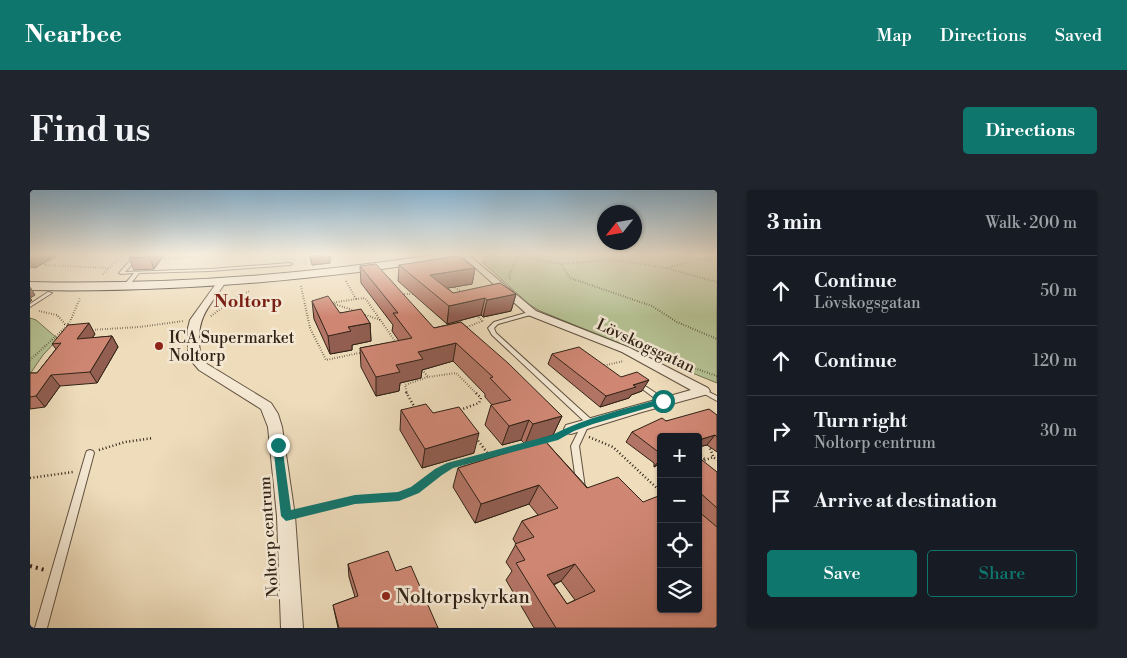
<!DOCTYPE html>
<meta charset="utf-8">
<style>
:root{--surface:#171b24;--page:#20242c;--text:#f1f3f6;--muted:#9ea1a6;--line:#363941;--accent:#0f766e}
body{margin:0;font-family:"Libre Bodoni",serif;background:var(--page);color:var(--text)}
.controls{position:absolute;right:15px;bottom:15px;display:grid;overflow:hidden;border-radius:5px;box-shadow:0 1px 4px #0004}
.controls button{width:45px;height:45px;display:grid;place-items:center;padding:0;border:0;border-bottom:1px solid var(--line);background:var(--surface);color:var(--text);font:25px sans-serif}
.compass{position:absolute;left:567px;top:15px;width:45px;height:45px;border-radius:50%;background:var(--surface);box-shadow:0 1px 4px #0004;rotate:239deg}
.stop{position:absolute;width:15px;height:15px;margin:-11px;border:4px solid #0f766e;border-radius:50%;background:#fff}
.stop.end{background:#0f766e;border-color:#fff;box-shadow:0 1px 5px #0008}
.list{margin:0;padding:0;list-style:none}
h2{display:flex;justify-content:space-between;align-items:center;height:65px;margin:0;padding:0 20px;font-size:21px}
h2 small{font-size:16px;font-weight:400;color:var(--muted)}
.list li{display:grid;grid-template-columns:32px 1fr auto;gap:15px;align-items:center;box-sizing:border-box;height:70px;padding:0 20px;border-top:1px solid var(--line)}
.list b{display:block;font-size:19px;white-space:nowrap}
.list p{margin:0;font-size:16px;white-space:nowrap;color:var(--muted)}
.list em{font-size:16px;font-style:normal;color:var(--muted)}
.actions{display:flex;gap:10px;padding:15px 20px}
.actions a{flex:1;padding:11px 0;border:1px solid var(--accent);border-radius:5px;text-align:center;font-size:18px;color:var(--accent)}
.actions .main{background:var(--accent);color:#fff}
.icon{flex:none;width:28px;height:28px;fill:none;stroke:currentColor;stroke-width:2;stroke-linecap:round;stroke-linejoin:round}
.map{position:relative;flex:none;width:687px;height:438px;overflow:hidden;border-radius:5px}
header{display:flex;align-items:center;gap:30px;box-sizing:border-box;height:70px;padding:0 25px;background:var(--accent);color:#fff}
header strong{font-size:24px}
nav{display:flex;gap:28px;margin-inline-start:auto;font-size:18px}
.intro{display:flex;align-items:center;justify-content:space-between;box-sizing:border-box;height:120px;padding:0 30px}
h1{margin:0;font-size:35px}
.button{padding:12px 22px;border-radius:5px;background:var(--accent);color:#fff;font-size:18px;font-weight:700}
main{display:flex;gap:30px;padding:0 30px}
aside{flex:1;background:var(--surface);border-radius:5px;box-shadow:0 1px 4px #0004}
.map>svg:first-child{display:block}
.green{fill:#b5c193;stroke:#737255}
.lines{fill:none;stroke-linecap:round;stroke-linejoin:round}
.lane-casing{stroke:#605140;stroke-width:2}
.street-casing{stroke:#605140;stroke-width:2}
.secondary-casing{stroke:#312317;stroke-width:2}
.path-far2{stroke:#312317;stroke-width:2;stroke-dasharray:0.5 2;stroke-linecap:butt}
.path-far1{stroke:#312317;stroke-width:2.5;stroke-dasharray:1 2.5;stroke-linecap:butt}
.path{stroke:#312317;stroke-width:4;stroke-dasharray:2 4;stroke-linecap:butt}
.lane{fill:#f4e8d3;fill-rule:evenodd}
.street{fill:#f4e8d3;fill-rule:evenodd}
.secondary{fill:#f4e8d3;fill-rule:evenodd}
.wall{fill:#b27464;stroke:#312317;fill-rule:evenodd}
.shaded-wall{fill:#915e51;stroke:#312317}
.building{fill:#cf8774;stroke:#312317;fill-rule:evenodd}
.route{fill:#0f766e}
.poi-dot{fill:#8f2418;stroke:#f4e8d3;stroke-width:2}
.labels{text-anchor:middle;stroke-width:5;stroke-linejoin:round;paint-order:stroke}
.poi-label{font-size:16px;fill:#312317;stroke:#f4e8d3;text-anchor:start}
.street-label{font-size:16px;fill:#312317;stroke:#f4e8d3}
.far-district-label{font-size:18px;font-weight:bold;fill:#7a1f14;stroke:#f4e8d3}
.near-poi-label{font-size:19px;fill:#312317;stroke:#f4e8d3;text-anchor:start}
</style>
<header>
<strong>Nearbee</strong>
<nav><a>Map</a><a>Directions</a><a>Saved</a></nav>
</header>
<div class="intro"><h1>Find us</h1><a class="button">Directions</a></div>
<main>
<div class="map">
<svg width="687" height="438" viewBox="0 0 687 438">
<rect width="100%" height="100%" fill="#eedcbb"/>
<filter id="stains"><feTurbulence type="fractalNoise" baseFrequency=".004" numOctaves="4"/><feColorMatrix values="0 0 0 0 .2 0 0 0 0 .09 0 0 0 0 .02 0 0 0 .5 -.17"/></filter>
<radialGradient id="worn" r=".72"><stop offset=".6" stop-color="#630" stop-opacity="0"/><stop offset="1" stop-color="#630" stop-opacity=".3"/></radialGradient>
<g class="green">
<polygon points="458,64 687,64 687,193 510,121 500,115 452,72 455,71"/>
<polygon points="0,128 6,130 28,149 13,165 0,184"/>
</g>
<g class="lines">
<defs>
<g id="lane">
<polygon points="106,64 111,64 95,82 180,79 260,73 262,74 260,75 180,81 109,83 98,97 94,97 94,95 104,83 91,84 89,83"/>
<polygon points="18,102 22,103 0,117 0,114"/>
<polygon points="502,121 505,123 504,124 468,134 464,138 466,143 564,232 563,234 559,234 549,256 555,298 554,300 551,302 548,300 547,298 541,256 552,234 555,232 462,145 458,138 464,132"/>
<polygon points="609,192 635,209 636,211 635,213 631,213 607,195 606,194 607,193"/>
<polygon points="673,199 687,206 687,211 671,202 670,201"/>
<polygon points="60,260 63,261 64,263 17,438 5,438 56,263 57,261"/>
</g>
<g id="street">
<polygon points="430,64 437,64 506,121 600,158 678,198 680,201 678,204 612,222 541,244 536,243 534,239 536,235 661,200 592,162 498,125"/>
<path d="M191,90L195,93C180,116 168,125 169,153C170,163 170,167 177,174L241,213L248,224L252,237L265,326L273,438H251L247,326L238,237L231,219L169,180L158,167V138L160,130L188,91Z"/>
</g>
<path id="secondary" d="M410,64H439L434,67C290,90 146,103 0,100V92C138,95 274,85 410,64Z"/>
</defs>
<use href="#lane" class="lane-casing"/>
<use href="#street" class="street-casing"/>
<use href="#secondary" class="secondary-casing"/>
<g class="path-far2">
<polyline points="32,64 14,75 78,78"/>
<polyline points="137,64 134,69 204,64"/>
<polyline points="273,64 276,75"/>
<polyline points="301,64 303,70"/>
<polyline points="490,64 498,68 531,74 584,70 636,78 670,69 687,70"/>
<polyline points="674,64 681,68"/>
<polyline points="453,67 469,64"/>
<polyline points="531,74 540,88 622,116 647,132 687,149"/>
<polyline points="636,78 687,92"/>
<polyline points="73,84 93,64"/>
<polyline points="360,89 366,97"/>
<polyline points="480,89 479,85 489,64"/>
<polyline points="316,91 326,109 301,113 326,121"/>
<polyline points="271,96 280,138 296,170 334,162"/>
<polyline points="423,96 433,103"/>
<polyline points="372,104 386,104"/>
<polyline points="326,109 335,108 367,154"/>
<polyline points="9,121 27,125 35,134 38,134"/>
<polyline points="333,124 350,130"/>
<polyline points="445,124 454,132"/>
<polyline points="181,126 206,107 220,101"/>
<polyline points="435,138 452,131"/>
<polyline points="60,140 109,137 154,131"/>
<polyline points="0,170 39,134 50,108"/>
<polyline points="644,171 687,186"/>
<polyline points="572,176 594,171"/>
<polyline points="391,178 398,187"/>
<polyline points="377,204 375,195 398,187 426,183 447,204"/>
</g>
<g class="path-far1">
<polyline points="376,202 385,218"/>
<polyline points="430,220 449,213 451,208 445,202"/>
<polyline points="559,247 583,257 631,302"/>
<polyline points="446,248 459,265"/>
<polyline points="69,260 95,252 123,248"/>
<polyline points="668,264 676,270"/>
<polyline points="683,266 680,258 687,255"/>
<polyline points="668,273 683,267 687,270"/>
<polyline points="0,288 43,282"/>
<path d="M372,306C390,298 404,284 421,275L531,245"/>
</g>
<g class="path">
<polyline points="271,322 325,310 369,307 375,304"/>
<polyline points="0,376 15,380"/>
</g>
<use href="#lane" class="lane"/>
<use href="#street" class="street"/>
<use href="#secondary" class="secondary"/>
</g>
<g class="wall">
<polygon points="0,64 29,64 5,78 0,77"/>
<polygon points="135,64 124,79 104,80 99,68"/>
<polygon points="279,64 300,64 300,73 282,75"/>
<polygon points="369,75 445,78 442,94 417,98 423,103 486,104 481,121 453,127 451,125 417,134 368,91"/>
<polygon points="330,76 404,138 431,132 532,226 523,245 495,254 491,250 472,255 455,235 461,215 462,215 455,207 455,204 423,171 392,180 391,188 370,193 369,201 346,206 331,177 330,158 369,151 362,141 363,135 331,93"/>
<polygon points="282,111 310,123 340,133 341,151 322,155 322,160 300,164 284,129"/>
<polygon points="65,144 62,148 82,146 88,157 67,193 30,196 15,217 0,219 0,183 7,183 26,159 22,154"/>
<polygon points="522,164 612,201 601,205 599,208 570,217 518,174"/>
<polygon points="371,220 403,223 444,263 392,278 370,240"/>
<polygon points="687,225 687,262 677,255 668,257 668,247 631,247 631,273 624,277 624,273 596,252 602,242 636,231"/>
<path d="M515,251L668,419V271L687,282V438H504L476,390L482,381L476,372L486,354L483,349L492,331L508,325L499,314L445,333L423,297L428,278ZM531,391L545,410L537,414L524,395Z"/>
<polygon points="318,374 366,381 408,438 308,438 303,415 325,407 319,387"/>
</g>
<g class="shaded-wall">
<polygon points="5,64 29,64 5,78 0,70 0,67"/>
<polygon points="122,64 135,64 124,79 119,67"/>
<polygon points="294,64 300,64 300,73 282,75 281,66"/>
<polygon points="445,78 442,94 401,101 400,85"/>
<polygon points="0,97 5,105 0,108 2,110 0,112"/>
<polygon points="486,104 481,121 453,127 457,110"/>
<polygon points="455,108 451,125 417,134 419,116"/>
<polygon points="59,133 65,144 53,160 47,149"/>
<polygon points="340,133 341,151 322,155 322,160 300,164 298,146 318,137"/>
<polygon points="82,146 88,157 67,193 60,182"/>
<polygon points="426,153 423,171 392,180 391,188 370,193 369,201 346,206 346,187 388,162"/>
<polygon points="21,185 30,196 15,217 6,206"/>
<polygon points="619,190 612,201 601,205 599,208 570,217 576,206 603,195"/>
<polygon points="532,226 523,245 495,254 503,234"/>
<polygon points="499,230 491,250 472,255 479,236"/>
<polygon points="449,243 444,263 392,278 395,259"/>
<polygon points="685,245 677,255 668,257 668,254 672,249"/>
<polygon points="631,268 631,273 624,277"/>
<polygon points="509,295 499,314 445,333 451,314"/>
<polygon points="545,374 531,391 505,402 517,385"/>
</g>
<g class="building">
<polygon points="103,64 122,64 119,67 99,68"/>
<polygon points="428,66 445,78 400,85 423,103 470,93 486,104 457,110 455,108 419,116 369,75"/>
<polygon points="346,74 404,138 431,132 478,173 532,226 503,234 499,230 479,236 461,215 481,210 460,188 463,187 426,153 388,162 393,169 366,175 370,182 346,187 330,158 382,148 363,123 368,123 330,76"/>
<polygon points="298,106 310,123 331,119 340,133 318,137 321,141 298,146 282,111"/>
<polygon points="59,133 47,149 82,146 60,182 21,185 6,206 0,207 0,183 7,183 31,153 22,154 38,135"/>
<polygon points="549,157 591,187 607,182 619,190 603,195 606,197 576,206 522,164"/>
<polygon points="396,214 403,223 429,217 449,243 395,259 371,220"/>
<polygon points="679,219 687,225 687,247 685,245 672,249 669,247 631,247 631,264 602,242 632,228 636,231"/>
<path d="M515,251L557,298L588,287L613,312L631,305V419H668V321L687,337V438H526L486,373L495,370L485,354L504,347L492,331L528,318L509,295L451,314L428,278ZM545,374L565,401L537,414L517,385Z"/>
<polygon points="672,270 687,282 687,318 668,301 668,271"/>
<polygon points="358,361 366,381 381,376 408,438 309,438 303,415 328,406 318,374"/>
</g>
<linearGradient id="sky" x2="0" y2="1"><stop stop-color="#89b6d5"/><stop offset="0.51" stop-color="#f7efe0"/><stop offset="1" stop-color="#f7efe0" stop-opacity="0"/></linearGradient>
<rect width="687" height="126" fill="url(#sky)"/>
<path class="route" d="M633,208L637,211L635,213L563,234L544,241L528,250L423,278L412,285L389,303L369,311L325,314L256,331L251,326L243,255L248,252L252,255L261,320L325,305L368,302L381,297L405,279L417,273L522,245C556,227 596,219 633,208Z"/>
<g class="poi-dot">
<circle cx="129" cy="156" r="5"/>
<circle cx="356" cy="406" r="5"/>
</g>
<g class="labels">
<g class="poi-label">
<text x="139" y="153">ICA Supermarket<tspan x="139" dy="18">Noltorp</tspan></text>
</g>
<g class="street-label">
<text transform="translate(616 155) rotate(25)" y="6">Lövskogsgatan</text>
<text transform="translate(238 347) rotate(-94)" y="6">Noltorp centrum</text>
</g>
<g class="far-district-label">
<text x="218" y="117">Noltorp</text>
</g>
<g class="near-poi-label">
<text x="366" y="413">Noltorpskyrkan</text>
</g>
</g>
<rect width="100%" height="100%" filter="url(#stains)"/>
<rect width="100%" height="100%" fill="url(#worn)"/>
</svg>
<div class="controls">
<button>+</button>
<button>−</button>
<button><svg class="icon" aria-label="locate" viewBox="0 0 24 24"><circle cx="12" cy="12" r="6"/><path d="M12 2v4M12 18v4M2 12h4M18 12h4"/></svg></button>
<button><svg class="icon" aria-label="layers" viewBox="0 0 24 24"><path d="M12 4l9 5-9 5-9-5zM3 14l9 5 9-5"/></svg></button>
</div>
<svg class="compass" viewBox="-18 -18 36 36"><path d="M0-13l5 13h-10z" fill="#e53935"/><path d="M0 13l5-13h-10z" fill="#9ea1a6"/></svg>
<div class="stop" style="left:633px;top:211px"></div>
<div class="stop end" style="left:248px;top:255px"></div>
</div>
<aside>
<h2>3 min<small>Walk · 200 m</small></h2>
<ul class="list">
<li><svg class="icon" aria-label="ahead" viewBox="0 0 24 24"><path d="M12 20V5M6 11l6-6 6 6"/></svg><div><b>Continue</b><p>Lövskogsgatan</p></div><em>50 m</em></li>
<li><svg class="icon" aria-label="ahead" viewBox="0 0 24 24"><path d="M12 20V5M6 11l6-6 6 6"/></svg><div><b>Continue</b></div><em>120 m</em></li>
<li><svg class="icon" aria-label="right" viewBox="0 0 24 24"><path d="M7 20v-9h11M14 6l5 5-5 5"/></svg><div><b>Turn right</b><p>Noltorp centrum</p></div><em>30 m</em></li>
<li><svg class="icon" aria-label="arrive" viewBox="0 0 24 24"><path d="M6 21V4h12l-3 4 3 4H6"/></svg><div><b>Arrive at destination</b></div></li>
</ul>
<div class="actions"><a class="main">Save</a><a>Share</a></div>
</aside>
</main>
